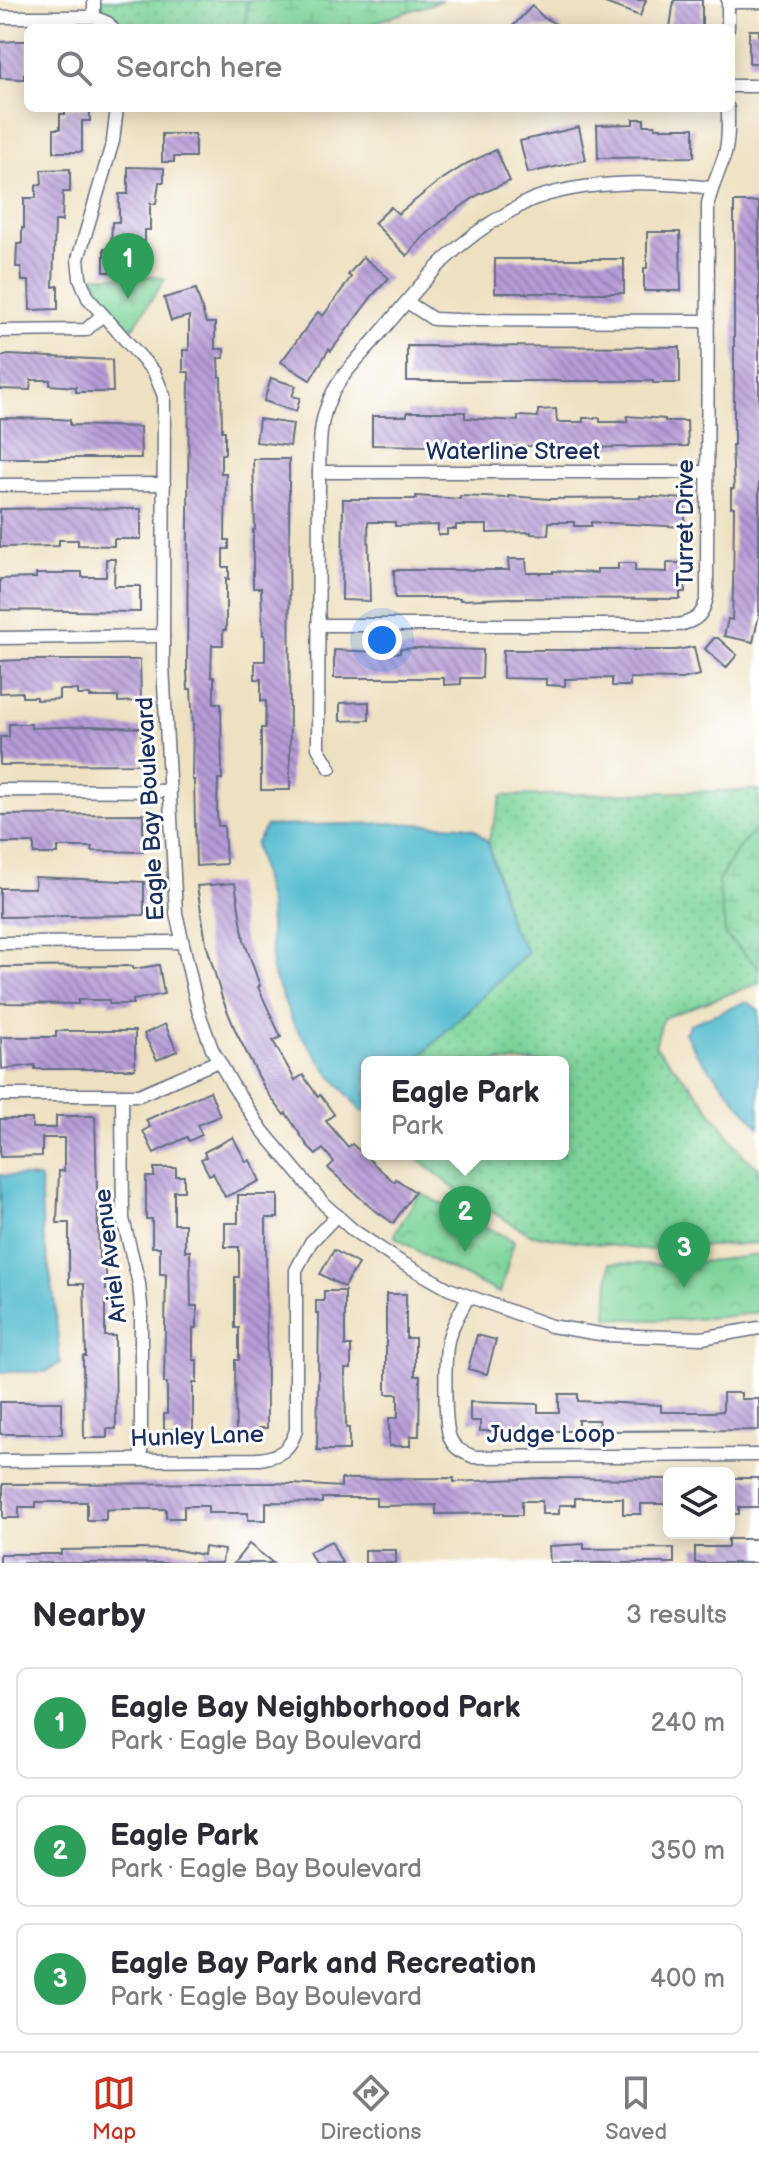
<!DOCTYPE html>
<meta charset="utf-8">
<style>
:root{--surface:#fff;--page:#f7f7f7;--text:#2b2b33;--muted:#7c7c81;--line:#e1e1e2;--accent:#c8321e}
body{margin:0;font-family:"Balsamiq Sans",sans-serif;background:var(--page);color:var(--text)}
.controls{position:absolute;right:24px;bottom:24px;display:grid;overflow:hidden;border-radius:12px;box-shadow:0 4px 20px #0003}
.controls button{width:72px;height:72px;display:grid;place-items:center;padding:0;border:0;border-bottom:2px solid var(--line);background:var(--surface);color:var(--text);font:40px sans-serif}
.you{position:absolute;left:382px;top:640px;width:28px;height:28px;margin:-20px;border:6px solid #fff;border-radius:50%;background:#1a73e8;box-shadow:0 0 0 12px #1a73e833}
.badge{display:grid;place-items:center;width:52px;height:52px;border-radius:50%;background:var(--accent);color:#fff;font-size:26px;font-weight:700}
.pin{position:absolute;translate:-50% -66px;filter:drop-shadow(0 2px 4px #0008)}
.pin::after{content:'';position:absolute;top:42px;width:28px;height:24px;background:inherit;clip-path:polygon(0 0,100% 0,50% 100%)}
.popup{position:absolute;left:361px;top:1056px;width:208px;height:104px;box-sizing:border-box;display:grid;place-content:center;border-radius:12px;background:var(--surface);filter:drop-shadow(0 2px 6px #0005);font-size:26px;white-space:nowrap;color:var(--muted)}
.popup b{font-size:30px;color:var(--text)}
.popup::after{content:'';position:absolute;left:50%;top:100%;margin-left:-16px;border:16px solid transparent;border-top-color:var(--surface)}
.list{margin:0;padding:0;list-style:none}
h2{display:flex;justify-content:space-between;align-items:center;height:104px;margin:0;padding:0 32px;font-size:34px}
h2 small{font-size:26px;font-weight:400;color:var(--muted)}
.list li{display:grid;grid-template-columns:52px 1fr auto;gap:24px;align-items:center;box-sizing:border-box;height:112px;margin:0 16px 16px;padding:0 16px;border:2px solid var(--line);border-radius:12px}
.list b{display:block;font-size:30px;white-space:nowrap}
.list p{margin:0;font-size:26px;white-space:nowrap;color:var(--muted)}
.list em{font-size:26px;font-style:normal;color:var(--muted)}
.icon{flex:none;width:44px;height:44px;fill:none;stroke:currentColor;stroke-width:2;stroke-linecap:round;stroke-linejoin:round}
.map{position:relative;flex:none;width:759px;height:1563px;overflow:hidden}
.search{position:absolute;background:var(--surface);box-shadow:0 4px 20px #0003;left:24px;right:24px;top:24px;height:88px;display:flex;align-items:center;gap:20px;box-sizing:border-box;padding:0 28px;border-radius:12px;color:var(--muted);font-size:30px}
.sheet{height:488px;background:var(--surface)}
nav{display:flex;justify-content:space-around;align-items:center;box-sizing:border-box;height:112px;border-top:2px solid var(--line);background:var(--surface);font-size:22px;color:var(--muted)}
nav a{display:grid;justify-items:center;gap:4px}
nav .on{color:var(--accent)}
.map>svg:first-child{display:block}
.grass{fill:url(#grass-dots);stroke:#4c827c;stroke-width:2}
.wetland{fill:url(#wetland-marsh);stroke:#4c827c;stroke-width:2}
.park{fill:url(#park-crowns);stroke:#4c827c;stroke-width:2}
.water{fill:#52bbcf;stroke:#367596;stroke-width:2}
.building{fill:url(#building-back-hatch)}
.lines{fill:none;stroke-linecap:round;stroke-linejoin:round}
.minor-casing{stroke:#656d81;stroke-width:15}
.minor{stroke:#fff;stroke-width:12}
.labels{text-anchor:middle;stroke-width:6;stroke-linejoin:round;paint-order:stroke}
.street-label{font-size:24px;fill:#1b2f5e;stroke:#fff}
</style>
<div class="map">
<svg width="759" height="1563" viewBox="0 0 759 1563">
<defs>
<pattern id="grass-dots" width="8" height="8" patternUnits="userSpaceOnUse" patternTransform="scale(2)"><rect width="8" height="8" fill="#7cd499"/><path d="M2 2h.1M6 6h.1" fill="none" stroke="#6bb686" stroke-width="1.8" stroke-linecap="round"/></pattern>
<pattern id="wetland-marsh" width="20" height="14" patternUnits="userSpaceOnUse" patternTransform="scale(2)"><rect width="20" height="14" fill="#7cd499"/><path d="M1 5h8M5 5V1M11 12h8M15 12V8" fill="none" stroke="#6bb686"/></pattern>
<pattern id="park-crowns" width="20" height="18" patternUnits="userSpaceOnUse" patternTransform="scale(2)"><rect width="20" height="18" fill="#7cd499"/><path d="M2 6a3 3 0 1 1 6 0M12 15a3 3 0 1 1 6 0" fill="none" stroke="#6bb686"/></pattern>
<pattern id="building-back-hatch" width="6" height="6" patternUnits="userSpaceOnUse" patternTransform="scale(2)"><rect width="6" height="6" fill="#b59bd6"/><path d="M-1 5l2 2M0 0l6 6M5-1l2 2" fill="none" stroke="#927fb1"/></pattern>
</defs>
<rect width="100%" height="100%" fill="#fff"/>
<filter id="ink" filterUnits="userSpaceOnUse"><feTurbulence type="fractalNoise" baseFrequency=".0125" numOctaves="2"/><feDisplacementMap in="SourceGraphic" scale="16" xChannelSelector="R" yChannelSelector="G"/><feConvolveMatrix kernelMatrix="1 2 1 2 8 2 1 2 1" color-interpolation-filters="sRGB"/></filter>
<filter id="wash" filterUnits="userSpaceOnUse"><feTurbulence type="fractalNoise" baseFrequency=".006" numOctaves="4" result="noise"/><feDisplacementMap in="SourceGraphic" scale="32" xChannelSelector="R" yChannelSelector="G"/><feGaussianBlur stdDeviation="1.8" result="paint"/><feColorMatrix in="noise" values="0 0 0 0 0 0 0 0 0 0 0 0 0 0 0 0 0 1.4 0 .05"/><feComposite in="paint" operator="in"/></filter>
<g filter="url(#wash)">
<rect width="100%" height="100%" fill="#eee1c1"/>
<g class="grass">
<polygon points="100,0 247,0 246,28 120,28 110,17 100,12"/>
<polygon points="759,790 759,825 755,830 726,936 759,968 759,983 663,1018 655,1046 696,1091 744,1156 759,1168 759,1243 645,1250 532,1235 461,1194 412,1154 563,1154 563,1062 414,1062 527,952 511,927 488,842 502,796"/>
</g>
<g class="wetland">
<polygon points="247,0 443,0 358,28 246,28"/>
<polygon points="759,825 759,968 726,936 718,882 735,852"/>
</g>
<g class="park">
<path d="M94,276H155L165,279L132,329C116,313 102,298 94,276Z"/>
<polygon points="420,1193 514,1241 500,1293 437,1263 395,1237 396,1231"/>
<path d="M759,1255V1312C708,1320 659,1323 607,1317L610,1263L674,1265Z"/>
</g>
<g class="water">
<polygon points="390,823 463,826 474,829 488,842 511,927 528,952 414,1062 367,1062 367,1107 362,1112 329,1073 294,1025 272,971 269,906 255,844 266,826"/>
<polygon points="743,1003 749,1003 759,1010 759,1127 697,1054 685,1033 690,1024"/>
<polygon points="0,1175 40,1178 43,1234 54,1296 60,1363 46,1372 0,1372"/>
</g>
<g id="blocks">
<g class="building">
<polygon points="597,0 646,0 640,16"/>
<polygon points="674,0 702,0 702,28 670,28"/>
<polygon points="532,6 544,18 564,28 511,28"/>
<rect x="749" y="30" width="10" height="33"/>
<polygon points="18,41 28,41 28,74 24,74 24,79 0,78 0,42"/>
<polygon points="65,108 90,108 90,121 82,121 82,152 54,152 54,129 60,129 60,114 65,114"/>
<polygon points="633,119 644,119 644,125 655,125 655,128 694,128 694,157 598,158 597,125 633,124"/>
<polygon points="579,127 586,160 528,173 520,141"/>
<polygon points="162,134 195,134 195,157 174,157 174,162 162,162"/>
<polygon points="496,150 510,181 478,195 449,215 422,238 407,256 374,223 391,207 398,214 438,182 468,163"/>
<polygon points="128,167 164,168 164,182 159,182 156,204 150,204 150,230 145,230 145,245 142,245 142,272 104,272 104,249 111,249 112,222 119,222 119,194 128,194"/>
<polygon points="70,169 70,192 63,192 62,221 55,221 53,287 58,286 58,309 30,310 29,281 22,281 21,267 16,267 17,244 22,244 22,228 24,228 24,198 36,198 36,185 42,184 41,170"/>
<polygon points="734,202 759,202 759,615 753,642 724,636 728,619 732,620 733,592 734,507 731,507 731,489 734,489 732,445 734,445"/>
<polygon points="647,232 680,232 681,291 644,291 644,268 647,268"/>
<polygon points="363,257 389,278 373,295 331,351 329,349 310,380 281,362 318,312 323,316 351,277 348,275"/>
<rect x="495" y="259" width="129" height="34"/>
<polygon points="196,289 206,323 215,323 215,349 224,349 224,358 218,358 219,377 221,377 222,431 225,431 225,454 221,454 221,473 226,473 225,540 229,540 229,549 223,549 223,567 229,567 229,579 226,578 226,630 223,630 223,645 212,645 211,677 214,677 214,703 221,703 222,779 218,779 217,812 218,826 224,826 226,864 196,866 194,780 192,780 193,726 191,689 188,689 187,671 189,372 183,372 183,350 189,350 189,316 171,321 164,298"/>
<polygon points="407,346 680,347 680,383 653,383 653,381 407,381"/>
<polygon points="8,355 112,360 113,392 76,392 76,387 50,385 50,380 31,380 30,390 0,389 0,357"/>
<polygon points="271,378 296,386 292,396 300,398 296,412 264,401"/>
<polygon points="556,409 557,422 583,422 583,418 600,418 600,422 627,422 627,416 665,419 665,421 687,421 688,446 577,448 560,448 560,445 491,447 372,445 372,416 407,416 407,412 465,412 465,418 518,421 518,416 538,417 538,410"/>
<polygon points="0,418 59,419 70,420 70,425 140,427 141,458 0,458"/>
<polygon points="259,419 293,424 290,446 256,442"/>
<polygon points="253,459 289,459 290,790 261,790 261,728 265,728 266,701 261,701 261,679 255,679 255,661 265,661 265,635 263,635 261,588 253,588 253,530 255,530"/>
<polygon points="416,496 460,499 460,496 509,498 509,496 549,499 640,498 640,496 685,499 685,527 591,522 591,526 574,526 574,522 549,522 548,535 531,534 531,532 487,533 487,525 456,525 456,529 447,529 447,535 438,535 438,525 395,526 395,522 368,522 370,601 342,600 343,499 416,499"/>
<polygon points="63,508 141,509 141,539 114,539 114,546 78,545 78,540 59,540 59,546 0,547 0,509"/>
<polygon points="106,559 115,559 114,586 140,586 140,612 0,610 0,579 36,578 36,574 64,574 64,572 82,572 82,577 106,577"/>
<polygon points="508,559 526,559 527,573 553,573 553,571 597,573 597,569 618,569 618,563 635,563 635,571 667,572 667,563 685,563 685,592 680,592 680,599 509,598 460,600 460,598 395,598 394,570 509,570"/>
<polygon points="714,638 718,638 737,655 726,668 705,649"/>
<polygon points="694,647 700,675 682,679 630,678 630,686 612,686 612,678 565,679 565,686 546,685 546,679 503,678 503,650 676,650"/>
<polygon points="416,648 483,650 482,678 461,678 461,684 444,685 444,678 334,678 334,650 400,653 400,649"/>
<polygon points="21,660 140,660 141,701 118,702 118,697 90,697 90,695 78,695 78,690 59,690 59,699 36,700 36,697 22,697 22,692 0,693 0,661"/>
<polygon points="369,702 369,720 340,721 340,703"/>
<polygon points="9,724 31,724 31,728 90,726 141,728 141,764 0,765 0,737 9,737"/>
<polygon points="143,814 143,852 92,851 92,847 58,847 58,854 34,854 34,843 0,843 0,815"/>
<polygon points="35,877 144,882 144,915 0,917 0,888 35,888"/>
<polygon points="235,883 244,940 260,986 258,987 281,1037 273,1041 295,1080 303,1075 318,1097 320,1095 334,1114 326,1121 348,1147 352,1144 394,1182 396,1179 415,1192 393,1223 369,1206 328,1168 334,1162 323,1149 316,1155 307,1145 286,1113 284,1115 265,1089 236,1032 222,998 206,943 197,886"/>
<polygon points="159,965 164,994 133,1000 133,1004 109,1004 109,1000 78,1000 78,1004 0,1003 0,967 133,966 133,969"/>
<polygon points="165,1024 177,1051 157,1060 144,1034"/>
<polygon points="56,1031 135,1031 135,1069 35,1069 35,1065 2,1069 1,1037 56,1037"/>
<polygon points="210,1091 220,1116 197,1125 202,1135 189,1141 187,1137 154,1153 143,1131 150,1127 146,1120"/>
<polygon points="56,1116 95,1116 99,1261 106,1261 106,1290 114,1290 114,1301 105,1301 105,1336 115,1336 116,1429 107,1429 107,1438 84,1438 83,1356 86,1356 84,1284 69,1284 69,1223 57,1223 59,1171 64,1171 64,1138 42,1138 42,1156 0,1157 0,1119 32,1119 32,1128 56,1128"/>
<polygon points="233,1137 246,1162 250,1160 260,1181 225,1197 213,1173 209,1175 201,1159 206,1157 204,1152"/>
<polygon points="154,1168 176,1168 176,1176 184,1176 184,1191 174,1191 174,1224 185,1224 185,1251 190,1251 191,1306 197,1306 197,1328 193,1328 193,1360 197,1360 197,1383 193,1383 193,1438 174,1438 174,1429 164,1429 164,1414 167,1414 167,1383 164,1383 166,1274 160,1274 160,1247 152,1247 152,1219 146,1219 146,1177 154,1177"/>
<polygon points="238,1195 278,1195 278,1218 266,1218 267,1428 258,1428 258,1437 236,1437 235,1360 239,1360 239,1328 235,1328 235,1277 239,1277 239,1247 225,1247 225,1223 238,1223"/>
<polygon points="334,1250 358,1264 344,1287 320,1274"/>
<polygon points="324,1291 345,1291 345,1346 351,1346 351,1369 345,1369 346,1428 349,1428 349,1450 317,1450 319,1314 316,1314 316,1301 324,1301"/>
<polygon points="386,1294 406,1294 406,1338 415,1338 415,1376 420,1376 419,1436 410,1436 410,1446 389,1446 389,1418 398,1418 398,1394 386,1394"/>
<polygon points="477,1335 496,1340 487,1374 468,1369"/>
<polygon points="723,1393 741,1393 741,1399 759,1399 759,1430 599,1431 599,1420 578,1420 578,1431 480,1431 480,1421 470,1421 470,1402 538,1404 538,1412 559,1412 559,1394 578,1394 578,1401 661,1405 661,1412 713,1412 723,1411"/>
<rect x="0" y="1402" width="62" height="32"/>
<polygon points="454,1478 454,1482 542,1478 669,1479 669,1504 641,1504 641,1514 623,1514 623,1498 575,1498 575,1505 559,1505 559,1514 542,1514 542,1501 522,1501 522,1515 504,1515 504,1513 436,1514 436,1505 376,1506 376,1498 322,1498 322,1503 266,1502 266,1520 248,1520 248,1513 208,1513 208,1506 184,1506 184,1518 166,1518 166,1509 115,1509 106,1510 106,1520 87,1520 87,1502 36,1502 36,1507 19,1507 19,1518 3,1518 3,1484 276,1483 341,1487 341,1479"/>
<polygon points="729,1478 759,1478 759,1507 739,1507 739,1514 729,1514"/>
<polygon points="728,1539 759,1539 759,1563 695,1563 695,1547 728,1547"/>
<polygon points="331,1541 342,1563 315,1563 309,1552"/>
<polygon points="249,1544 273,1563 234,1563"/>
<polygon points="584,1544 584,1549 674,1548 674,1563 550,1563 549,1546"/>
<polygon points="204,1547 224,1550 222,1563 0,1563 0,1554 61,1554 61,1550 134,1549 178,1550 203,1555"/>
<rect x="365" y="1550" width="31" height="13"/>
</g>
</g>
</g>
<g filter="url(#ink)">
<use href="#blocks" fill-opacity="0" stroke="#656d81" stroke-width="2"/>
<g class="lines">
<defs>
<g id="minor">
<polyline points="94,0 94,17"/>
<polyline points="728,0 728,28"/>
<polyline points="728,2 759,2"/>
<polyline points="0,17 94,17 108,23 112,28"/>
<polyline points="731,86 759,86"/>
<polyline points="117,108 113,141 78,259 80,278 88,298 154,372 164,396 163,665 176,913 198,1010 212,1049 233,1086 262,1130 324,1204 354,1231 399,1261 449,1289 551,1326 606,1335 702,1338 759,1328"/>
<polyline points="407,302 433,319 458,320 708,321"/>
<polyline points="0,331 86,330 101,316"/>
<polyline points="319,472 706,472"/>
<polyline points="0,485 164,484"/>
<path d="M318,625H678C697,621 703,615 707,597L708,203C712,187 718,174 723,160C729,144 728,125 728,108"/>
<polyline points="0,638 163,636"/>
<path d="M330,768L318,748L319,472C320,451 319,426 327,406C336,379 359,358 377,337C420,286 449,245 509,212C517,208 526,201 536,198C591,180 654,181 711,188"/>
<polyline points="0,790 170,791"/>
<polyline points="0,943 181,942"/>
<polyline points="0,1095 139,1095 218,1061"/>
<polyline points="122,1095 123,1219 139,1284 141,1305 141,1460"/>
<path d="M468,1297C462,1309 453,1323 449,1337C444,1353 444,1422 450,1438C454,1449 463,1452 474,1457L759,1455"/>
<path d="M0,1461L260,1459C280,1456 290,1450 296,1430V1270L311,1242L337,1215"/>
</g>
</defs>
<use href="#minor" class="minor-casing"/>
<use href="#minor" class="minor"/>
</g>
</g>
<g class="labels">
<g class="street-label">
<text x="513" y="459">Waterline Street</text>
<text transform="translate(685 523) rotate(-90)" y="8">Turret Drive</text>
<text transform="translate(150 809) rotate(-93)" y="8">Eagle Bay Boulevard</text>
<text transform="translate(110 1256) rotate(-97)" y="8">Ariel Avenue</text>
<text x="551" y="1442">Judge Loop</text>
<text transform="translate(197 1436) rotate(-2)" y="8">Hunley Lane</text>
</g>
</g>
</svg>
<div class="controls">
<button><svg class="icon" aria-label="layers" viewBox="0 0 24 24"><path d="M12 4l9 5-9 5-9-5zM3 14l9 5 9-5"/></svg></button>
</div>
<div class="you"></div>
<div class="pin badge" style="left:128px;top:299px;background:#2e9e5b">1</div>
<div class="pin badge" style="left:465px;top:1252px;background:#2e9e5b">2</div>
<div class="popup"><b>Eagle Park</b>Park</div>
<div class="pin badge" style="left:684px;top:1288px;background:#2e9e5b">3</div>
<div class="search"><svg class="icon" aria-label="search" viewBox="0 0 24 24"><circle cx="10" cy="10" r="6"/><path d="M15 15l6 6"/></svg>Search here</div>
</div>
<section class="sheet">
<h2>Nearby<small>3 results</small></h2>
<ul class="list">
<li><span class="badge" style="background:#2e9e5b">1</span><div><b>Eagle Bay Neighborhood Park</b><p>Park · Eagle Bay Boulevard</p></div><em>240 m</em></li>
<li><span class="badge" style="background:#2e9e5b">2</span><div><b>Eagle Park</b><p>Park · Eagle Bay Boulevard</p></div><em>350 m</em></li>
<li><span class="badge" style="background:#2e9e5b">3</span><div><b>Eagle Bay Park and Recreation</b><p>Park · Eagle Bay Boulevard</p></div><em>400 m</em></li>
</ul>
</section>
<nav>
<a class="on"><svg class="icon" aria-label="map" viewBox="0 0 24 24"><path d="M3 6l6-2 6 2 6-2v14l-6 2-6-2-6 2zM9 4v14M15 6v14"/></svg>Map</a>
<a><svg class="icon" aria-label="directions" viewBox="0 0 24 24"><path d="M12 3l9 9-9 9-9-9zM9 14v-3h6M13 9l2 2-2 2"/></svg>Directions</a>
<a><svg class="icon" aria-label="saved" viewBox="0 0 24 24"><path d="M7 4h10v16l-5-4-5 4z"/></svg>Saved</a>
</nav>
